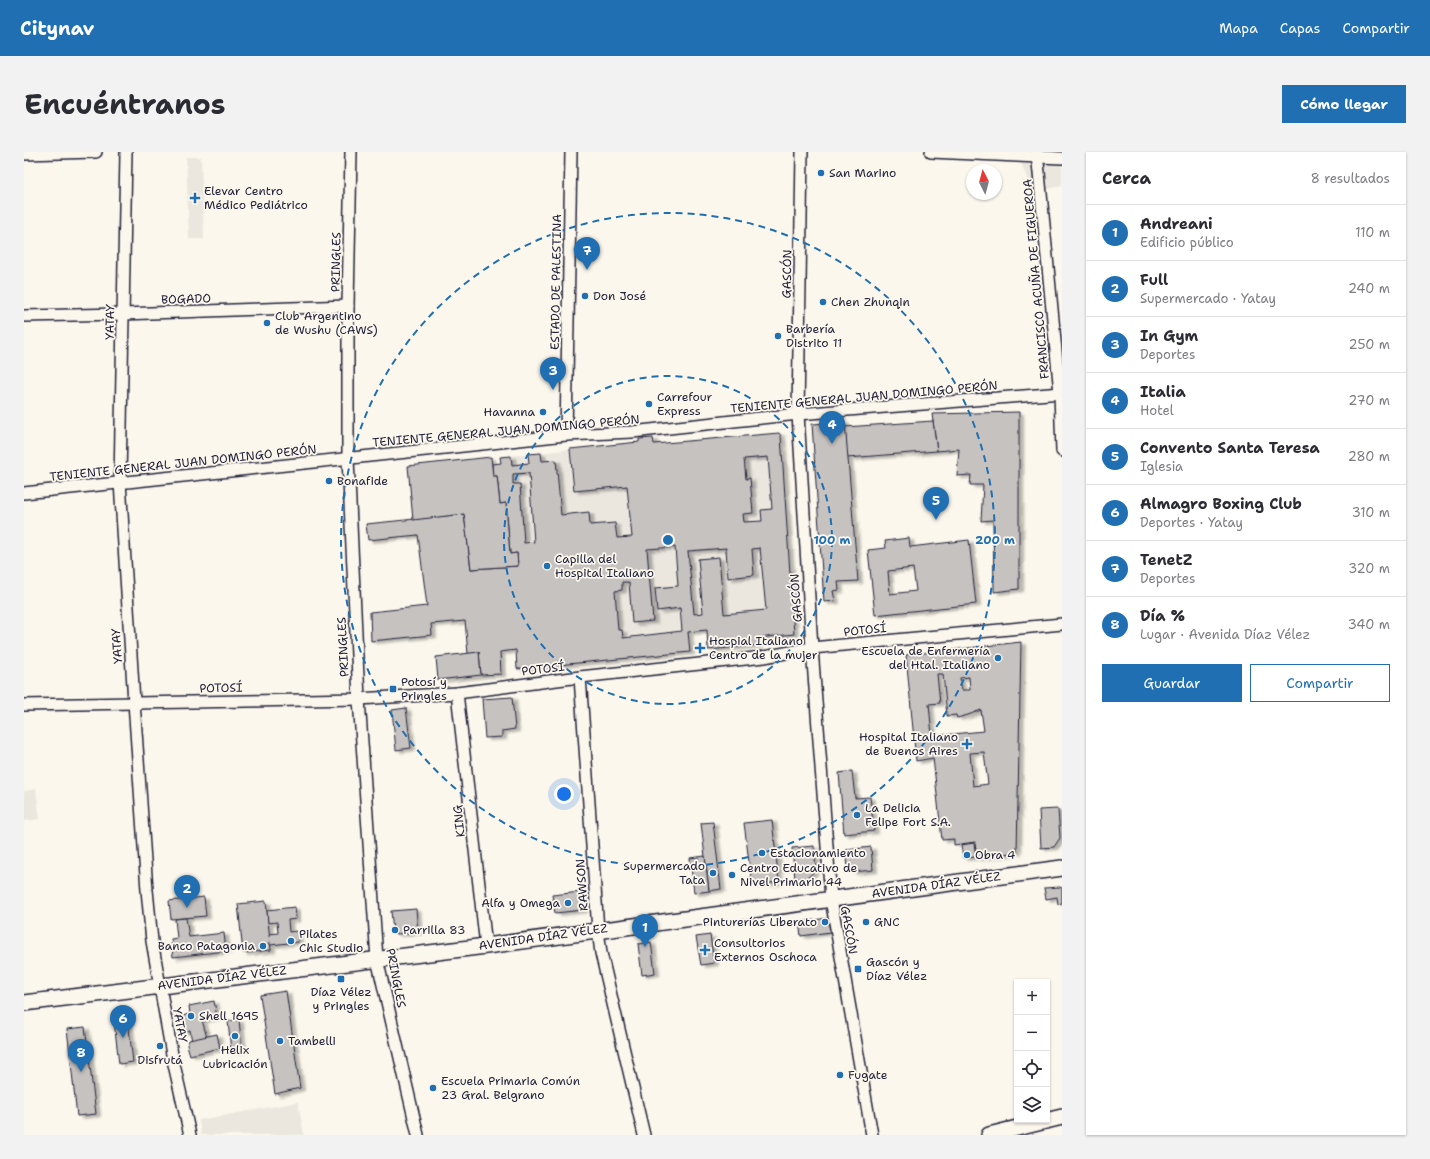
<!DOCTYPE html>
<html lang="es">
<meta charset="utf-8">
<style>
:root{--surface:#fff;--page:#f2f2f3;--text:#2b2b33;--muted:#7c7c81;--line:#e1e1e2;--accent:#1f6fb2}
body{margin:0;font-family:"Shantell Sans",sans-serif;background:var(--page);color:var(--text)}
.controls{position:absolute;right:12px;bottom:12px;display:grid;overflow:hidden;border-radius:0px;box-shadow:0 1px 3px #0004}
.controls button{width:36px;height:36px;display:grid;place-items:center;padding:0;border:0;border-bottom:1px solid var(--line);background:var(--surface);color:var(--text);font:20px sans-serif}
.compass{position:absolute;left:942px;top:12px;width:36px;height:36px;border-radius:50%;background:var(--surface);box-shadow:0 1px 3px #0004;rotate:354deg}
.you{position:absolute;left:540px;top:642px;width:14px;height:14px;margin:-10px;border:3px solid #fff;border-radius:50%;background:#1a73e8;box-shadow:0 0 0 6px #1a73e833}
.badge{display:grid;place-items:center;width:26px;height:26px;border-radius:50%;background:var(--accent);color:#fff;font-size:13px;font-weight:700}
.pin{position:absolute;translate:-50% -33px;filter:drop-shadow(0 1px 2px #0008)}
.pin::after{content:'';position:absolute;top:21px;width:14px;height:12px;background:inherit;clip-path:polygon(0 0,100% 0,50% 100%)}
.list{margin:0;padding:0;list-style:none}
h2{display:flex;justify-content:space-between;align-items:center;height:52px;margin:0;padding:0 16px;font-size:17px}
h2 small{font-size:13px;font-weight:400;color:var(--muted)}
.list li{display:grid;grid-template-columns:26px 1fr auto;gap:12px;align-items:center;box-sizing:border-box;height:56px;padding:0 16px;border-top:1px solid var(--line)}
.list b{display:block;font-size:15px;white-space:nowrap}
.list p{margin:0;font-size:13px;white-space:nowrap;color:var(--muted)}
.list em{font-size:13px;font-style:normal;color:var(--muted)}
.actions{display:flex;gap:8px;padding:12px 16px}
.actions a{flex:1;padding:9px 0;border:1px solid var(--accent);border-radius:0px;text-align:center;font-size:14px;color:var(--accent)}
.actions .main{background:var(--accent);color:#fff}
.icon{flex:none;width:22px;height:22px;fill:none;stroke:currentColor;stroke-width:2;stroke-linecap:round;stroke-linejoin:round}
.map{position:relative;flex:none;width:1038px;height:983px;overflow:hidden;border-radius:0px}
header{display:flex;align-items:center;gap:24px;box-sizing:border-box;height:56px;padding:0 20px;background:var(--accent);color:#fff}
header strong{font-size:19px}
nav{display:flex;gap:22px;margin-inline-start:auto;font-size:14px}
.intro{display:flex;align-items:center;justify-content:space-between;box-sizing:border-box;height:96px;padding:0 24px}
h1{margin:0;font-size:28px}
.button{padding:10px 18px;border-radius:0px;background:var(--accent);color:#fff;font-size:14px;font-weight:700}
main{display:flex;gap:24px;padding:0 24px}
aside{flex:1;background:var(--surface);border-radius:0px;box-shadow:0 1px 3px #0004}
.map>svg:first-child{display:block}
.built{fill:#ebe7df}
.building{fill:#c6c2c0;stroke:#22223b;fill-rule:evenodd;filter:url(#shadow)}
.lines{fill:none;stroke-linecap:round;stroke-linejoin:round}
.street-casing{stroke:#22223b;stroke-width:14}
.secondary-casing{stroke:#22223b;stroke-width:18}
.street{stroke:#fbf7ec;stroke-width:11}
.secondary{stroke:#fbf7ec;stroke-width:15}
.ring{fill:none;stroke:#1f6fb2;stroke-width:2;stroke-dasharray:7 5}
.poi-dot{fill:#1f6fb2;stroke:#fbf7ec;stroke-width:1.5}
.labels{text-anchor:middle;stroke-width:3.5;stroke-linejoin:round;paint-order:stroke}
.poi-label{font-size:12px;fill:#22223b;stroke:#fbf7ec;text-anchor:start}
.street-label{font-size:12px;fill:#22223b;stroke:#fbf7ec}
.centre{fill:#1f6fb2;stroke:#fbf7ec;stroke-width:2}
.ring-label{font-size:12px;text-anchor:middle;font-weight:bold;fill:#1f6fb2;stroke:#fbf7ec;stroke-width:3.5;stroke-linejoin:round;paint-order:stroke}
</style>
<header>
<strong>Citynav</strong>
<nav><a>Mapa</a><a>Capas</a><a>Compartir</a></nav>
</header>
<div class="intro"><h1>Encuéntranos</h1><a class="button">Cómo llegar</a></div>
<main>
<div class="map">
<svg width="1038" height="983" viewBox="0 0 1038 983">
<defs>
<filter id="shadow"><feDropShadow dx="4.5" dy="2.5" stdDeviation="1" flood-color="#0004"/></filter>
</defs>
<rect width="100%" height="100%" fill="#fbf7ec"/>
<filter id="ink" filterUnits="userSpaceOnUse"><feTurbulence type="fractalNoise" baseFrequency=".025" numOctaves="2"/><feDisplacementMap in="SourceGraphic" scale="8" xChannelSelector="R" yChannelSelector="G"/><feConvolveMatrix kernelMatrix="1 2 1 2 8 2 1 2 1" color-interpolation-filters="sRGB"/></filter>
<g filter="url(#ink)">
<g class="built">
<polygon points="993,0 1038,0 1038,34 1008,40"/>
<polygon points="162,5 177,5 180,87 165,87"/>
<polygon points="755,281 757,284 770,482 734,486 735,493 684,498 682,478 665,480 666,500 493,517 492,498 476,500 477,522 457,523 455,501 444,502 441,469 407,472 408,483 347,489 346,460 403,454 394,383 344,388 342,372 389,368 469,324 468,312 477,311 476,305 615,290 615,287 629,286 630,292"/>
<polygon points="12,637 16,667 0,669 0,639"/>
<polygon points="274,950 280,983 177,983 175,968"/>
</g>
<g class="building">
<polygon points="995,260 995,437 970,440 969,368 957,369 959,333 946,333 947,323 933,324 935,297 913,299 908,262"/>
<polygon points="909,269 913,299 823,306 821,275"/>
<polygon points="821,270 834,429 814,430 815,438 809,439 811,449 800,450 788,272"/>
<path d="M755,281L757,284L770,482L734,486L735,493L684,498L683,478L664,480L666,500L493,517L492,498L476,500L477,522L457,523L455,500L444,502L441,469L407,472L408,483L347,489L346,460L403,454L394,383L344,388L342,372L440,362L447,417L494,414L493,401L486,402L482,351L476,352L473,324H469L468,312L477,311L476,305L487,304L488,313L505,311L504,302L517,301L518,309L532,308L537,363L565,360L566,373L591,371L593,386L608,385L603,334L550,339L546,297L615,290V287L629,286L630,292ZM744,305L748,357L737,358L738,369L720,370L719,362L729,361L726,326L722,327L720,307ZM505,321L510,390L500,391L496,332H489V322ZM651,395L654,434L631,436L633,459L656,456L658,479L599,486L598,478H594L591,439L598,438V430H605L608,471L629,469L623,397ZM702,396L704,426L730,423L728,397L736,396L742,458L700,462L695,405L674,407L679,461L670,462L664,399Z"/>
<polygon points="467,305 469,324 473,324 476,352 482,351 486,402 493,401 494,414 447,417 440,362 389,368 384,314"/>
<path d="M885,386L886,395L945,388L952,452L851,463L844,398L862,396L861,389ZM889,416L892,439L866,442L864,419Z"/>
<path d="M997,490L993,700L953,706L951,690L930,693V687L918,688L909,606L892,609L882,503ZM913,522H919L923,564L932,563L933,566L944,563L957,558L960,579L908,584L905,552L916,551ZM945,525L946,538H938L936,526ZM960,600L964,632L949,634L946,601Z"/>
<polygon points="455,500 457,523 414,528 412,505"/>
<polygon points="488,545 491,577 478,579 478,585 461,586 458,547"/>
<polygon points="382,556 387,596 372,598 368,558"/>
<polygon points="828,619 831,646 846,645 850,679 820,682 815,621"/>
<polygon points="1034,657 1036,686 1030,695 1017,696 1015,658"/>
<polygon points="748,668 755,730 728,733 720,671"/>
<polygon points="689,670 697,737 685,739 677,671"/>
<polygon points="950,691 952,705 939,706 937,693"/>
<polygon points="790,694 792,716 786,724 782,726 771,727 768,696"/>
<polygon points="847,695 849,718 829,720 824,716 822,698"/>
<polygon points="681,704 685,739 670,741 666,706"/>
<polygon points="1036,735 1038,736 1038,751 1034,752 1033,745 1022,747 1020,736"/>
<polygon points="557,740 559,758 531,761 528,743"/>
<polygon points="180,745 182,764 147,767 145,749"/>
<polygon points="242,749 247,798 219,801 214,752"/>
<polygon points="271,755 272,767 264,768 265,780 273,779 274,790 246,793 245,782 254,781 253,770 244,771 243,758"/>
<polygon points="392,757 394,780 373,782 369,779 367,759"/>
<polygon points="162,766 165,785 200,781 202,799 149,805 147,787 153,786 151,767"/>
<polygon points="804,766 806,780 777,784 775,770"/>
<polygon points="686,783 690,811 677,813 672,785"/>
<polygon points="627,790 631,821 618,823 614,792"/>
<polygon points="262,839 276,936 251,942 236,843"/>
<polygon points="190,849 193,865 178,868 183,886 168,890 166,878 158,880 154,865 166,862 165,854"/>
<polygon points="103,859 109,910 95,912 89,861"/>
<polygon points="215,868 218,898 207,899 204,869"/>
<polygon points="61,875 72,962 53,964 43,877"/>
<polygon points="193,882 196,896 166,903 163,893 165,888"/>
</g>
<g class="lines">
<defs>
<g id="street">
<polyline points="102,0 96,330 110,550 123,738 128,789 149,908 166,983"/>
<polyline points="327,0 324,154 324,307 335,547 353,807 394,983"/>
<polyline points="778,0 774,262 788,496 807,747 848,983"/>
<polyline points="907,0 1038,6"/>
<polyline points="1013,0 1036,241 1038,299"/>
<polyline points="0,2 72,0"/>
<polyline points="0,164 99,162 324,154"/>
<polyline points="542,283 547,0"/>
<polyline points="0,341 542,283 608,280 774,262 1038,241"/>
<polyline points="556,525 574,778 577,801 620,983"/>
<polyline points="433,541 462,794"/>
<polyline points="0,553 335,547 433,541 556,525 740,505 788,496 1038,472"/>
</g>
<g id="secondary">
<polyline points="0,851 462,794 1038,716"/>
<polyline points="965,983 1038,965"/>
</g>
</defs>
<use href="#street" class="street-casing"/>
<use href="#secondary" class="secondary-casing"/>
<use href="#street" class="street"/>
<use href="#secondary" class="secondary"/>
</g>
</g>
<g class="ring">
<circle cx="644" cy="388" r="164"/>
<circle cx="644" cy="388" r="327"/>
</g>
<g class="poi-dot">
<circle cx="797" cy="21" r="4"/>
<path d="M169 40h4v4h4v4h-4v4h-4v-4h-4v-4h4z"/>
<circle cx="561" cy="144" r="4"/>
<circle cx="799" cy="150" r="4"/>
<circle cx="243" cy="171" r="4"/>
<circle cx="754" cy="184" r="4"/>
<circle cx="625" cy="252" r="4"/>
<circle cx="519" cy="260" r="4"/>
<circle cx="305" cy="329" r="4"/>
<circle cx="523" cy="414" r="4"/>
<path d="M674 490h4v4h4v4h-4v4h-4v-4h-4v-4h4z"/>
<circle cx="974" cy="506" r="4"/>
<rect x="365" y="533" width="8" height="8" rx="2"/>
<path d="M941 586h4v4h4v4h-4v4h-4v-4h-4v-4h4z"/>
<circle cx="833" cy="663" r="4"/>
<circle cx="738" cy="701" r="4"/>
<circle cx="943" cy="703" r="4"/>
<circle cx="689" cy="721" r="4"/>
<circle cx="708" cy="723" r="4"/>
<circle cx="544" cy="751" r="4"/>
<circle cx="801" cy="770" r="4"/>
<circle cx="842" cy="770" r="4"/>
<circle cx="371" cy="778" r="4"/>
<circle cx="267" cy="789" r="4"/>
<circle cx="239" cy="794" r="4"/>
<path d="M679 792h4v4h4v4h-4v4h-4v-4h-4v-4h4z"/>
<rect x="830" y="813" width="8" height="8" rx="2"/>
<rect x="313" y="823" width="8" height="8" rx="2"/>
<circle cx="167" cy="864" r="4"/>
<circle cx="211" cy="884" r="4"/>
<circle cx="256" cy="889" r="4"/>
<circle cx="136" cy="894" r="4"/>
<circle cx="816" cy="923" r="4"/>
<circle cx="409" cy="936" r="4"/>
</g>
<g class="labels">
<g class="poi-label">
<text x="805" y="25">San Marino</text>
<text x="180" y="43">Elevar Centro<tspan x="180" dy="14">Médico Pediátrico</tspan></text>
<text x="569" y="148">Don José</text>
<text x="807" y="154">Chen Zhunqin</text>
<text x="251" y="168">Club Argentino<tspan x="251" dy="14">de Wushu (CAWS)</tspan></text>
<text x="762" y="181">Barbería<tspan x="762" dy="14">Distrito 11</tspan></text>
<text x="633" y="249">Carrefour<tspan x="633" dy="14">Express</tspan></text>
<text x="511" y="264" text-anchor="end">Havanna</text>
<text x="313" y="333">Bonafide</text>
<text x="531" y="411">Capilla del<tspan x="531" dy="14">Hospital Italiano</tspan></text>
<text x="685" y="493">Hospial Italiano<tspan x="685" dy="14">Centro de la mujer</tspan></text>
<text x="966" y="503" text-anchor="end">Escuela de Enfermería<tspan x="966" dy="14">del Htal. Italiano</tspan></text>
<text x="377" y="534">Potosí y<tspan x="377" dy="14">Pringles</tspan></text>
<text x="934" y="589" text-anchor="end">Hospital Italiano<tspan x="934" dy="14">de Buenos Aires</tspan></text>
<text x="841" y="660">La Delicia<tspan x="841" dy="14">Felipe Fort S.A.</tspan></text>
<text x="746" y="705">Estacionamiento</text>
<text x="951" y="707">Obra 4</text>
<text x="681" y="718" text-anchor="end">Supermercado<tspan x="681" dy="14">Tata</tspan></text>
<text x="716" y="720">Centro Educativo de<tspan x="716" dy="14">Nivel Primario 44</tspan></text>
<text x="536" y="755" text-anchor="end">Alfa y Omega</text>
<text x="793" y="774" text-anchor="end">Pinturerías Liberato</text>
<text x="850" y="774">GNC</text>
<text x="379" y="782">Parrilla 83</text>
<text x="275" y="786">Pilates<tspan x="275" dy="14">Chic Studio</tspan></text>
<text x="690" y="795">Consultorios<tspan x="690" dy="14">Externos Oschoca</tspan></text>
<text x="231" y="798" text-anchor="end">Banco Patagonia</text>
<text x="842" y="814">Gascón y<tspan x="842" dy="14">Díaz Vélez</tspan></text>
<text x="317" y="844" text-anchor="middle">Díaz Vélez<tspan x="317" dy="14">y Pringles</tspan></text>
<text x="175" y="868">Shell 1695</text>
<text x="264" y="893">Tambelli</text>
<text x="211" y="902" text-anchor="middle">Helix<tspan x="211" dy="14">Lubricación</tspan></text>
<text x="136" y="912" text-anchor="middle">Disfrutá</text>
<text x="824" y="927">Fugate</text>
<text x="417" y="933">Escuela Primaria Común<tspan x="417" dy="14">23 Gral. Belgrano</tspan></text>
</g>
<g class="street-label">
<text transform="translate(312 110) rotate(-89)" y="4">PRINGLES</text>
<text transform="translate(763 122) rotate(-89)" y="4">GASCÓN</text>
<text transform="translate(1012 127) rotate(-95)" y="4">FRANCISCO ACUÑA DE FIGUEROA</text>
<text transform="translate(532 130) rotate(-89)" y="4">ESTADO DE PALESTINA</text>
<text transform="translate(162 147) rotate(-2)" y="4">BOGADO</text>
<text transform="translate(86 170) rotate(-89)" y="4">YATAY</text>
<text transform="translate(840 245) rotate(-5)" y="4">TENIENTE GENERAL JUAN DOMINGO PERÓN</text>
<text transform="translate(482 279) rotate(-5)" y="4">TENIENTE GENERAL JUAN DOMINGO PERÓN</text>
<text transform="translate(159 311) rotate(-6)" y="4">TENIENTE GENERAL JUAN DOMINGO PERÓN</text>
<text transform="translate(772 446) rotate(-94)" y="4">GASCÓN</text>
<text transform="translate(841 478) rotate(-6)" y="4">POTOSÍ</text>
<text transform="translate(93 494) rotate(-94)" y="4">YATAY</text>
<text transform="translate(319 495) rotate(-93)" y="4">PRINGLES</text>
<text transform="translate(519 517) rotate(-7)" y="4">POTOSÍ</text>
<text transform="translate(197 536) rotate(-1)" y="4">POTOSÍ</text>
<text transform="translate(435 669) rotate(-96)" y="4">KING</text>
<text transform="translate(558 733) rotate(-94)" y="4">RAWSON</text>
<text transform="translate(912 733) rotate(-8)" y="4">AVENIDA DÍAZ VÉLEZ</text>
<text transform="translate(825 778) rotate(80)" y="4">GASCÓN</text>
<text transform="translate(519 785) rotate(-8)" y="4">AVENIDA DÍAZ VÉLEZ</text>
<text transform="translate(198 826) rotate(-7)" y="4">AVENIDA DÍAZ VÉLEZ</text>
<text transform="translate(372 826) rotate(79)" y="4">PRINGLES</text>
<text transform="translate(156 873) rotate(79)" y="4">YATAY</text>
</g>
</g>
<circle cx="644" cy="388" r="6" class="centre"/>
<g class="ring-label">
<text x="808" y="392">100 m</text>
<text x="971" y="392">200 m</text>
</g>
</svg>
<div class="controls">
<button>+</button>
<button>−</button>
<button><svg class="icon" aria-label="locate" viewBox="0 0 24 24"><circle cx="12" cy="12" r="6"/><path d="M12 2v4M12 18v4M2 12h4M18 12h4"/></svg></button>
<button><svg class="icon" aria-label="layers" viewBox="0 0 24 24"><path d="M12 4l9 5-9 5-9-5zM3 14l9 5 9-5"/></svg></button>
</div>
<svg class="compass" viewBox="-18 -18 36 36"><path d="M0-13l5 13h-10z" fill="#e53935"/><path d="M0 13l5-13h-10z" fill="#7c7c81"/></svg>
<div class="you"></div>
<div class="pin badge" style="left:621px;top:795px">1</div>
<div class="pin badge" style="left:163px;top:756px">2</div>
<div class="pin badge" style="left:529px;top:238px">3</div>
<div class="pin badge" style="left:808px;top:292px">4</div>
<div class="pin badge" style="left:912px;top:368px">5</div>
<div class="pin badge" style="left:99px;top:886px">6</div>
<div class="pin badge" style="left:563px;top:118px">7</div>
<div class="pin badge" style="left:57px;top:920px">8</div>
</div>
<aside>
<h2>Cerca<small>8 resultados</small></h2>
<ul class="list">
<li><span class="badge">1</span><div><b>Andreani</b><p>Edificio público</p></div><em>110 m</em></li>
<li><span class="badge">2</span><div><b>Full</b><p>Supermercado · Yatay</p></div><em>240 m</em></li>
<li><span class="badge">3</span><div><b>In Gym</b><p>Deportes</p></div><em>250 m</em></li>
<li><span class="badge">4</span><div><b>Italia</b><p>Hotel</p></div><em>270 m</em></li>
<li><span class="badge">5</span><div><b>Convento Santa Teresa</b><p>Iglesia</p></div><em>280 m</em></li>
<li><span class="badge">6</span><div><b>Almagro Boxing Club</b><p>Deportes · Yatay</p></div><em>310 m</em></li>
<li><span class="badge">7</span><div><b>TenetZ</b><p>Deportes</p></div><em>320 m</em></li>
<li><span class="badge">8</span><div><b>Día %</b><p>Lugar · Avenida Díaz Vélez</p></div><em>340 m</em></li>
</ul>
<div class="actions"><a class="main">Guardar</a><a>Compartir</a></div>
</aside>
</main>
